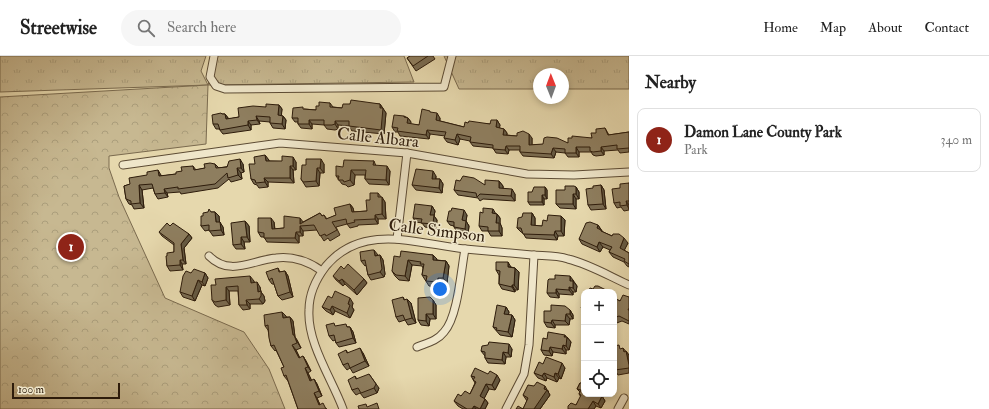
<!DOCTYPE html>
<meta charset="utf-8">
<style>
:root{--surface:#fff;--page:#f6f6f6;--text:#222;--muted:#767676;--line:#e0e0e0;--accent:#8f2418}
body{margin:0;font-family:"IM FELL Double Pica",serif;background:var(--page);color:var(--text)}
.controls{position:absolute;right:12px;bottom:12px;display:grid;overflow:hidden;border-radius:8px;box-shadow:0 2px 6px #0003}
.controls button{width:36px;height:36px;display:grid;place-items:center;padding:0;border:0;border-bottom:1px solid var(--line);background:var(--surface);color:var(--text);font:20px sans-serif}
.compass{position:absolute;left:533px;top:12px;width:36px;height:36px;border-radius:50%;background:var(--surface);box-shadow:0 2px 6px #0003;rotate:359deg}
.scale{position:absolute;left:12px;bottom:10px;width:108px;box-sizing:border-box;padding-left:4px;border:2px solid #2e1c0b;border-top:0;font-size:11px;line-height:14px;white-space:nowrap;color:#2e1c0b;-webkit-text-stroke:3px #efe6ca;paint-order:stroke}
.you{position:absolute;left:440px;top:233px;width:14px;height:14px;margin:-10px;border:3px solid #fff;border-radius:50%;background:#1a73e8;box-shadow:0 0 0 6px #1a73e833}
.badge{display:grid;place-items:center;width:26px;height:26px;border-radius:50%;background:var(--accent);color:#fff;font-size:13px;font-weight:700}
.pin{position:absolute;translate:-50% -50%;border:2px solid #fff;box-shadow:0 1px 4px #0006}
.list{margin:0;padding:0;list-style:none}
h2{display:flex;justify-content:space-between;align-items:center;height:52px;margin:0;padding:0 16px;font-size:17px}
h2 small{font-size:13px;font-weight:400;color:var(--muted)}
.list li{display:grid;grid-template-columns:26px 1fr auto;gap:12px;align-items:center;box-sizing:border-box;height:64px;margin:0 8px 8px;padding:0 8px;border:1px solid var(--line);border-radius:8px}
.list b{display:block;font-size:15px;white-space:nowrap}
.list p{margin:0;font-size:13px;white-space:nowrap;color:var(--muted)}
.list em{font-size:13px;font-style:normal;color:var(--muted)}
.icon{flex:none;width:22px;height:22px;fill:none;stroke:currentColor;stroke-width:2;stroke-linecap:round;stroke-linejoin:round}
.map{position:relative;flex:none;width:629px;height:353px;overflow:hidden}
header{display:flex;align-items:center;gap:24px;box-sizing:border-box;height:56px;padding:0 20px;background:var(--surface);border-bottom:1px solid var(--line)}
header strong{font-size:19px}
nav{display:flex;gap:22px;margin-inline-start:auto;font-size:14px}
.search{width:280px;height:36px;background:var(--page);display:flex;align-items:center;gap:10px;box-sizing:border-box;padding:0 14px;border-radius:22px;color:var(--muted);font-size:15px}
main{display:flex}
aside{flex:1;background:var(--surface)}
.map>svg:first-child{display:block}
.grass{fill:url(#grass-tufts);stroke:#7a6a4e}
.park{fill:url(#park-crowns);stroke:#7a6a4e}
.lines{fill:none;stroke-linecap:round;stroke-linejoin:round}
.street-casing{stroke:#5c4b34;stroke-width:9}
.street{stroke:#efe6ca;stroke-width:7}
.wall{fill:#7a6c52;stroke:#2e1c0b}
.shaded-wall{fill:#635842;stroke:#2e1c0b}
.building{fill:#8e7e5f;stroke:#2e1c0b}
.labels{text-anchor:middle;stroke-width:3;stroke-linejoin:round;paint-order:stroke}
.street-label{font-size:17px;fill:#2e1c0b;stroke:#efe6ca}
</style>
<header>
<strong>Streetwise</strong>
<div class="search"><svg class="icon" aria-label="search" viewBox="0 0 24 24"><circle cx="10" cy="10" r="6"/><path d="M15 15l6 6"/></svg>Search here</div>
<nav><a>Home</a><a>Map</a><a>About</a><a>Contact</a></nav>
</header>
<main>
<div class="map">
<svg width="629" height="353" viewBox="0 0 629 353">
<defs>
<pattern id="grass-tufts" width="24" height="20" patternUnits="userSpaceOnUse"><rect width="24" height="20" fill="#c7b891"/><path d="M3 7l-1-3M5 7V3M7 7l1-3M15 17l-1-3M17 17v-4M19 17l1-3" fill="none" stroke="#ab9e7c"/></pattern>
<pattern id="park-crowns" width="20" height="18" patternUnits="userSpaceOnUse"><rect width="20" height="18" fill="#c7b891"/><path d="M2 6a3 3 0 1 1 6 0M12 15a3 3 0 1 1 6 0" fill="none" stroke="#ab9e7c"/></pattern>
</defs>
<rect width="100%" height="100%" fill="#e6d8ad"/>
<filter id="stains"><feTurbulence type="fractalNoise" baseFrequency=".005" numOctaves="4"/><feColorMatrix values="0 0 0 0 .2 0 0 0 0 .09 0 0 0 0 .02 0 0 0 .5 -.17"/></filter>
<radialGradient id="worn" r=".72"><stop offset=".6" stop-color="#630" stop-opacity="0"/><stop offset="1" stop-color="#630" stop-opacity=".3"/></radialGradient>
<g class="grass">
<polygon points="0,0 206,0 201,15 208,29 217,0 404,0 414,26 208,29 0,36"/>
<polygon points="444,0 629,0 629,33 563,33 563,18 539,18 539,33 459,33"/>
</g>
<polygon class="park" points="208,29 206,88 109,100 109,112 119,141 165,242 244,276 269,313 285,353 0,353 0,41"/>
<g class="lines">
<defs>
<g id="street">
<polyline points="214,0 210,21 216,30 225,33 444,31 452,0"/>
<polyline points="123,109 280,87 407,97 527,118 574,119 629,116"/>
<polyline points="397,183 407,97"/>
<path d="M209,200C230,221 252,204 276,202C293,200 308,205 322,215"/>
<path d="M417,291C427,287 437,285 444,276C458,261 461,214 465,193"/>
<path d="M343,353C332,323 307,287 309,254C309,238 316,223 326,210C363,166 418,188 465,193C488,195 510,197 532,199C544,200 556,199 568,203C589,208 609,220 629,229"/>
<polyline points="506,353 524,318 529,289 534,199"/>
<polyline points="618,353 624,342"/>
</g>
</defs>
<use href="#street" class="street-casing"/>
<use href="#street" class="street"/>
</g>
<g class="wall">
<polygon points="410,0 433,0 435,3 416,15 407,2"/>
<polygon points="330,47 333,51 342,52 350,48 380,48 386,57 384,78 352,75 349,70 338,69 338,73 335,74 327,73 324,69 312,68 312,73 301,72 298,68 298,66 295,66 292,62 304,53 316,54 319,50"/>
<polygon points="279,49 282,53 281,60 283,60 286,64 285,73 273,72 270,67 270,66 259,65 260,68 251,69 251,74 223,78 219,73 216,73 213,68 222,58 225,58 229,63 239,61 266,51"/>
<polygon points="431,57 440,62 440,65 464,71 468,67 490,68 497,64 500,69 499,72 504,73 507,77 507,79 532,82 532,89 568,87 592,82 596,77 605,72 609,79 629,76 629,96 620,97 618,94 604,95 604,99 596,100 593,99 591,96 579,96 579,101 568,101 565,97 556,96 554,102 523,100 520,96 520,94 509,94 508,98 496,97 493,92 473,90 470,86 470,85 460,83 458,89 447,86 444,82 445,80 430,78 429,83 400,80 398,76 395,76 392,71 404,60 408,62 411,66 410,68 419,69"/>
<polygon points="265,99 269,105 296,106 296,114 293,114 294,127 268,126 268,131 259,132 257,129 254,128 251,123 255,108"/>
<polygon points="374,105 376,110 390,115 389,129 369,128 365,123 365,119 355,119 354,129 348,131 346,129 342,128 336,120 343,111"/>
<polygon points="215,108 219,112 243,108 244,116 241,117 242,123 231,126 229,123 218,132 181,138 180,136 167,137 168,141 158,143 155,138 153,132 142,134 144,152 134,153 132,149 129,148 126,143 124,130 161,119 162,120 176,118 193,110 196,114 205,112"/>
<polygon points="324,108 324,117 320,117 319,130 306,131 301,123 306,109"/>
<polygon points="436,120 436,123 440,123 443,128 442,137 416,134 412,129"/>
<polygon points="460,125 485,129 499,125 503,130 503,132 515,138 515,145 483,143 480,145 478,142 458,139 454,134"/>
<polygon points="629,127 629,154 624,155 621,151 617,152 614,147 620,132"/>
<polygon points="601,129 604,134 606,153 591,154 588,149 593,132"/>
<polygon points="545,131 547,134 547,143 544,143 544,149 530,149 528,146 532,136"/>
<polygon points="576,131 579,136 579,143 576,143 576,153 560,152 556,148 565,134"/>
<polygon points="378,137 385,146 386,163 378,163 378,168 358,169 358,170 350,172 347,168 336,171 340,179 330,185 328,182 324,185 317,174 303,175 303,180 299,180 299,187 267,186 264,181 261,181 258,176 274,166 275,173 284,172 303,166 320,157 322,160 324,159 327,163 336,159 350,148 353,152 354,156 367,155 370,144"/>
<polygon points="432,150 435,155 434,160 437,164 436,173 425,171 422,167 416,166 413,162"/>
<polygon points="211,156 215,156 219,160 219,166 223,171 224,179 213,180 209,174 205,175 201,170 203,160"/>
<polygon points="532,157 535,162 535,170 542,170 547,165 565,164 564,180 558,180 557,184 526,182 523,177 521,176 517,172 522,161"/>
<polygon points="496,158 497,158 500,162 500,167 502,172 502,180 491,180 488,175 482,175 479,170"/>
<polygon points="467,159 466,165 469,170 468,178 457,176 454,171 454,170 450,169 447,165"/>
<polygon points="245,165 249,170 250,186 244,186 245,193 236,193 233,189"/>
<polygon points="598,169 603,176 628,187 624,194 629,197 629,211 627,210 624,206 613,201 609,196 610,194 603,191 600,196 582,188 579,183"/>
<polygon points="170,170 189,178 192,182 184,192 186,208 182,208 183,214 170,215 167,210 167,200 174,196 174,189 162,180 159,176"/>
<polygon points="380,199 383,204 385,218 384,221 371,224 368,219 366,209 365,210 361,205"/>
<polygon points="433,199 437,204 446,205 449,210 447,227 441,227 440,231 429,230 422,219 423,212 422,210 412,209 409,225 399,224 395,220 392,215 400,201"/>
<polygon points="511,211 515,212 519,216 518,234 515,234 515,236 502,233 499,228 499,219 496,214"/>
<polygon points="278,212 280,216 285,215 288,220 293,241 282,244 278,240 274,228 272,228 269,224"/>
<polygon points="344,213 364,223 367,227 357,239 345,228 343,230 336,224 333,220"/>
<polygon points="191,217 205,217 208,222 205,230 202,229 195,245 183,241 180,236"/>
<polygon points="573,224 577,230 576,236 573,236 573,239 559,238 559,242 550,241 547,237"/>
<polygon points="254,225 254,227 260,231 261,236 264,240 265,245 263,248 250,248 250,253 243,254 239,249 238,235 229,235 230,249 218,251 215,249 212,244 216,229"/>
<polygon points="403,241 404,243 411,247 416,267 408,269 405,264 399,266 396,261"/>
<polygon points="629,241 629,268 622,265 614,268 614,242 620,245"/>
<polygon points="332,242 353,247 352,251 354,254 350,262 335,255 333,259 326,255 322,251"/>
<polygon points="433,244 436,249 436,263 430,263 429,270 421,269 418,264"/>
<polygon points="506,251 509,256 508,259 512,259 515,264 512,281 500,279 493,271"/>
<polygon points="570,254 573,259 573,263 570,263 569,269 555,269 555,272 547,271 544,266"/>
<polygon points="286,260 286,261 290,261 293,265 295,281 297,284 301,292 296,294 300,302 303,300 306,305 311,315 308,317 312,325 314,323 317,328 322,340 317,342 320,349 327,353 298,353 288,325 284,320 284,311 276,294 275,295 271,290 268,274 265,270"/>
<polygon points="337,270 350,271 353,276 356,287 339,291 336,287 335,284 333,285 329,280"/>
<polygon points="567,281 571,286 569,294 566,294 566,298 553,296 552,300 544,299 541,294 547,283"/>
<polygon points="623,292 629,299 629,317 618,319 615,314 622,293"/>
<polygon points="512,293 511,301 506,301 505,308 488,307 485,302 485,300 481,295"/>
<polygon points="346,294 348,297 363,297 369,310 353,317 350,312 347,314 343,309"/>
<polygon points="543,308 565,312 561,323 559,322 557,326 547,322 546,325 538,322 534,317"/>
<polygon points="355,320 357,323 379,332 377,337 364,342 360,337 356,339 352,334"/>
<polygon points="471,320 500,324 495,334 489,333 484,342 488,347 485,353 463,353 458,350 454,345 461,340 470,338 475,327"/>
<polygon points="580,327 584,338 601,338 600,339 602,340 605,345 601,352 596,350 594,353 568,353 576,349 581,341 579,338 580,336 577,333"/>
<polygon points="549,335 548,336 550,339 540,353 516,353 523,353 527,345 523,339"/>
</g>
<g class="shaded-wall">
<polygon points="380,48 386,57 384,78 381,74 380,52"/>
<polygon points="279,49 282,53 281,64 278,59"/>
<polygon points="437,57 440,62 439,68 436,64"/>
<polygon points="225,58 228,62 229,68 226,63"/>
<polygon points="256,60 259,65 260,68 257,64"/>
<polygon points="283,60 286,64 285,73 282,68"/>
<polygon points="404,60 407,64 408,62 411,66 410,71 407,67 404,61"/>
<polygon points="309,64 312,68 312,73 309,68"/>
<polygon points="497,64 500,69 499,76 496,71"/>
<polygon points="248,65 251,69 251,74 248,69"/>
<polygon points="335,65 338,69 338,73 335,68"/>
<polygon points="504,73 507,77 506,83 503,79"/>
<polygon points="427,74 430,78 429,83 426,79"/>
<polygon points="457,78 460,83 458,89 455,84"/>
<polygon points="529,78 532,82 532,93 529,89"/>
<polygon points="506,90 509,94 508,98 505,94"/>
<polygon points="576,91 579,96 579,101 576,97"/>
<polygon points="601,91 604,95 604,99 601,95"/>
<polygon points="553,92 556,96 554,102 551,98"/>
<polygon points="265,99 269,104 269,110 266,105"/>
<polygon points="293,101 296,106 296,114 293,110"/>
<polygon points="240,103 243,108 244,116 241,112"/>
<polygon points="321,103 324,108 324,117 320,112"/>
<polygon points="290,110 293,114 294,127 290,122"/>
<polygon points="387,110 390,115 389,129 386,124"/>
<polygon points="237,112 241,117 242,123 238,119"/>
<polygon points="317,112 320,117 319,130 316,125"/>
<polygon points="158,114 161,119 162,125 159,120"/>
<polygon points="351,114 355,119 354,129 350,124"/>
<polygon points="433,115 436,120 435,127 432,123"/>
<polygon points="264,122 268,126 268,131 265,126"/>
<polygon points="440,123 443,128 442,137 439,132"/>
<polygon points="499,125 503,130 503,136 499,132"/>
<polygon points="139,129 142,134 144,152 140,147"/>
<polygon points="601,129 604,134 606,153 603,148"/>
<polygon points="545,131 547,134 547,143 545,139"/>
<polygon points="576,131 579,136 579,143 576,138"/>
<polygon points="164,133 167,137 168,141 165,137"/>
<polygon points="512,133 515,138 515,145 511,140"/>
<polygon points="573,138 576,143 576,153 573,148"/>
<polygon points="542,139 544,143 544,149 542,146"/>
<polygon points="382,141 385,146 386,163 382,158"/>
<polygon points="626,145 629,149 629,153 627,149"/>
<polygon points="350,148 353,152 355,161 352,156"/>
<polygon points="432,150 435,155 434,160 437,164 436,173 433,168 430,159"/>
<polygon points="493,153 496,158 492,157"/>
<polygon points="464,154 467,159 466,165 469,170 468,178 465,173 462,164"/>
<polygon points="215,156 219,160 220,171 216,166"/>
<polygon points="532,157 535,162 535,174 531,169"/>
<polygon points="497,158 500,162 500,167 502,172 502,180 499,175 496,167"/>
<polygon points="375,159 378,163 378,168 375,163"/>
<polygon points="561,160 565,164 564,180 561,175"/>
<polygon points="271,162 274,166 275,178 272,173"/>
<polygon points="300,162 304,167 300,168"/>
<polygon points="245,165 249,170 250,186 247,181"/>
<polygon points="220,166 223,171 224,179 221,174"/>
<polygon points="598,169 601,174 605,179 597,172"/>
<polygon points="300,170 303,175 303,180 300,176"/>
<polygon points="555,175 558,180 557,184 554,179"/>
<polygon points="296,176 299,180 299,187 295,182"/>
<polygon points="189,178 192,182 184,192 186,208 183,204 181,188"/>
<polygon points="241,181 244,186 245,193 241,188"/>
<polygon points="624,182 628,187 623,197 620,192"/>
<polygon points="599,186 603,191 600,196 597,191"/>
<polygon points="374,194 378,199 375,200"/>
<polygon points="380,199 383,204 385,218 384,221 380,216"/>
<polygon points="433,199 437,203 436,208 433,204"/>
<polygon points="180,204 182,208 183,214 180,209"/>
<polygon points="408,204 412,209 409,225 405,220"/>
<polygon points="446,205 449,210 447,227 443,222"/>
<polygon points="508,206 511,211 508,211"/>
<polygon points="515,212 519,216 518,234 514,229"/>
<polygon points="285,215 288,220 293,241 290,236"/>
<polygon points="205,217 208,222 205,230 202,226"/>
<polygon points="250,220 254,225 254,232 251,227"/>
<polygon points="570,220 573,224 573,230 570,225"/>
<polygon points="438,222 441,227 440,231 437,226"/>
<polygon points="342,223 345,228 343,230 339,225"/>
<polygon points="364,223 367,227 357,239 354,234"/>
<polygon points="198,224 202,229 195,245 192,240"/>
<polygon points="573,225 577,230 576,236 573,232"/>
<polygon points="257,226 260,231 261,236 264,240 265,245 263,248 259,243"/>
<polygon points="512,229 515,234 515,236 512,231"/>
<polygon points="226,231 229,235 230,249 226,244"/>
<polygon points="569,231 573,236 573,239 569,234"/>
<polygon points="556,233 559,238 559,242 556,237"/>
<polygon points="350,242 353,247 352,251 354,254 350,262 347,257 348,248"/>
<polygon points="407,243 411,247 416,267 412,262"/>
<polygon points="246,244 250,248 250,253 247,249"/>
<polygon points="433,244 436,249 436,263 433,258"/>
<polygon points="332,250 335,255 333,259 330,254"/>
<polygon points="506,251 509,256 508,263 504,258"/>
<polygon points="570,254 573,259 573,263 570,258"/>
<polygon points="282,256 286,260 287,266 283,262"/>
<polygon points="426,258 430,263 429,270 426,265"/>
<polygon points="566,258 570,263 569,269 565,265"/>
<polygon points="512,259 515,264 512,281 508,276"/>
<polygon points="290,261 293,265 295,281 297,284 301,292 293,279"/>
<polygon points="552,264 555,269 555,272 551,267"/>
<polygon points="350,271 353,276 356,287 353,282"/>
<polygon points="565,279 567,283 567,281 571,286 569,294 566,290 564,281"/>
<polygon points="509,288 512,293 511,301 508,297"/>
<polygon points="292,289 296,294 302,307 299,302"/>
<polygon points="563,289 566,294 566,298 562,293"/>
<polygon points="550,291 553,296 552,300 549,295"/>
<polygon points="360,292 363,297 369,310 365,305"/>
<polygon points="626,295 629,299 629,309"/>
<polygon points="503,296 506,301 505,308 502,304"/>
<polygon points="303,300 306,305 311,315 308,311"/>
<polygon points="562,307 565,312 561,323 558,318"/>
<polygon points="305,312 308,317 314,330 310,325"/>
<polygon points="544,317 547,322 546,325 542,320"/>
<polygon points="555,317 559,322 557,326 554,321"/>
<polygon points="369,318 379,332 377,337 374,332"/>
<polygon points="497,319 500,324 495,334 492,329"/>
<polygon points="314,323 317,328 322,340 319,335"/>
<polygon points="486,328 489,333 483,345 480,340"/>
<polygon points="545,330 550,339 540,353 534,353"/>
<polygon points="314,337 317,342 322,353 319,349"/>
<polygon points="602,340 605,345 601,352 598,348"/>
<polygon points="485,343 488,347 485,353 480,353"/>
<polygon points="593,345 596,350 594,353 588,353"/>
<polygon points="474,350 476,353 472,353"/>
</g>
<g class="building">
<polygon points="410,0 428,0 413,10 407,2"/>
<polygon points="351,44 380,48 380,52 383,52 381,74 349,70 349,65 335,65 335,68 332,69 324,69 324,64 309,64 309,68 298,68 298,62 292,62 293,52 303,51 303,53 316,54 316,50 319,50 319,46 330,47 330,51 342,52 343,48 350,48"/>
<polygon points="266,48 279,49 278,59 283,60 282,68 270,67 270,61 256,60 257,64 248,65 248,69 220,74 218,68 213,68 212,59 221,57 222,58 225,58 226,63 239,61 238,52 253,50 266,51"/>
<polygon points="422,53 430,55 430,56 437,57 436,64 464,71 465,66 468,67 469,65 490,68 491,64 497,64 496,71 504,73 503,79 517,80 517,77 523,75 529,78 529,89 543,88 544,82 547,81 557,82 568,87 568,82 572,82 572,80 592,82 591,77 596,77 596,73 605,72 608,79 629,76 629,92 617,93 617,89 601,91 601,95 593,96 590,95 590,91 576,91 576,97 565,97 565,93 553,92 551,98 520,96 520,90 506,90 505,94 493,93 493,89 470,86 471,81 457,78 455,84 444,82 446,76 427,74 426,79 397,75 398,72 392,71 394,59 404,60 404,61 408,62 407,67 419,69"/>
<polygon points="265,99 266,105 282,105 282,100 293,101 293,110 290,110 290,122 264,122 265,126 256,127 255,124 251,123 249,108 255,108 254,101"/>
<polygon points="240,103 241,112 237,112 238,119 228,122 227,117 215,128 178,133 178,131 164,133 165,137 155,138 152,128 139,129 140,147 131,148 131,145 126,143 124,130 130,128 129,122 147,119 147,116 158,114 159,120 176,118 176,116 182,115 181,111 193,110 194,114 205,112 204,108 210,107 215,108 216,112 227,111 229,105"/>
<polygon points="306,103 321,103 320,112 317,112 316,125 303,126 301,123 302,109 306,109"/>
<polygon points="344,104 374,105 373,109 387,110 386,124 365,123 366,114 351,114 350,124 344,126 343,124 338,124 339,120 336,120 336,110 343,111"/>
<polygon points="416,113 433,115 432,123 440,123 439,132 412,129"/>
<polygon points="463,120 474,122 485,129 485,124 499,125 499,132 512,133 511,140 480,138 477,141 476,137 454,134 456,124 460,125"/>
<polygon points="629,127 629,145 626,145 627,149 620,150 620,146 614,147 612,133 620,132 620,128"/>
<polygon points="601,129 603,148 588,149 586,133 593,132 593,130"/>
<polygon points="565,130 574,130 576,131 576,138 573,138 573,148 556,148 556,134 565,134"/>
<polygon points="534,131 545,131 545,139 542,139 542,146 528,146 528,136 532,136"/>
<polygon points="370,137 378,137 378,141 382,141 382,158 375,159 375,163 354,164 355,166 347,168 346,163 332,166 337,174 326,180 325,178 320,180 314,169 300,170 300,176 296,176 295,182 264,182 264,177 258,176 258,162 271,162 272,173 284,172 284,160 300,162 300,168 320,157 322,160 324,159 326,163 336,159 334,152 350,148 352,156 367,155 366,144 370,144"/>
<polygon points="415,148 432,150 430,159 434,159 433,168 421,167 422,163 413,162"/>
<polygon points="452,152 464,154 462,164 466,165 465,173 454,171 454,166 447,165 449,155 451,155"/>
<polygon points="483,152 493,153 492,157 497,158 496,167 499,167 499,175 488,175 488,171 479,170 480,156 483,157"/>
<polygon points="209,153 211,156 215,156 216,166 220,166 221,174 209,175 209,169 201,170 201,160 203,160 203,157 208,156"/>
<polygon points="523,157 532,157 531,169 542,170 543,164 547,165 548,159 561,160 561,175 555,175 554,179 523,178 521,172 517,172 518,162 522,161"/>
<polygon points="245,165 247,181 241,181 241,188 233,189 231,167"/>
<polygon points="590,166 598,169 597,172 601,174 601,175 612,180 613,178 619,178 624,182 620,192 629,197 629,208 624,205 625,203 609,196 612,191 599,186 597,191 579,183 586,167"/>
<polygon points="167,167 170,170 173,167 189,178 181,188 183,204 180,204 180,209 167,210 166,200 167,200 167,197 174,196 174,187 159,176"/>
<polygon points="372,194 374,194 375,200 380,199 382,213 380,216 368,219 365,204 361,205 360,196"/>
<polygon points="401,195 433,199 433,204 446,205 443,222 438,222 437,226 426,225 427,220 422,219 424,208 420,208 421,206 408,204 405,220 396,219 392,215 394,200 400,201"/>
<polygon points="496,206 508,206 508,211 515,212 514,229 512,229 512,231 499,228 500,215 496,214"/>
<polygon points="348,208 364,223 354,234 342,223 339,225 333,220 341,210 344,213"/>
<polygon points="278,212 279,216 285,215 290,236 278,240 272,222 269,224 266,216"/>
<polygon points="194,213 205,217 202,226 198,224 192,240 180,236 183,220 186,215 191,217"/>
<polygon points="555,219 570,220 570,225 573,225 573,232 569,231 569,234 556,233 556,237 547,237 548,224 549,223 555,223"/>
<polygon points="250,220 251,227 257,226 258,236 261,235 261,240 259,243 246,244 247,249 239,249 238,230 226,231 226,244 215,246 212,244 211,229 216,229 215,223"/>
<polygon points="595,230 598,230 608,235 608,236 588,236 590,232 593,233"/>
<polygon points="335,235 350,242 348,248 350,249 347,257 332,250 330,254 322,251 328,240 332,242"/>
<polygon points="623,239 629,241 629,252 628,254 629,254 629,265 619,260 614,262 614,242 620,245"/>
<polygon points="403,241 404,244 407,243 412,262 405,264 403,259 396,261 392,244"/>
<polygon points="430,241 433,244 433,258 426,258 426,265 418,264 418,242"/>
<polygon points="584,246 584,254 581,252"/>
<polygon points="497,249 506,251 504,258 512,259 508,276 496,274 497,272 493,271"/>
<polygon points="551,249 565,250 570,254 570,258 566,258 565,265 552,264 551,267 544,266 544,255 551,255"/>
<polygon points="282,256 283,262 290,261 293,279 294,279 297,287 292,289 299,302 303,300 308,311 305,312 310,325 314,323 319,335 314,337 319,349 323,347 326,353 298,353 286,319 284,320 281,312 284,311 274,289 271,290 269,282 268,269 265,270 264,259"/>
<polygon points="334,267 335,270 346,268 347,271 350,271 353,282 336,287 334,279 329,280 326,269"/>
<polygon points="548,276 565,279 564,281 567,281 566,290 563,289 562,293 550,291 549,295 541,294 543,282 547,283"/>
<polygon points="489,286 509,288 508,297 503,296 502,304 485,302 485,296 481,295 482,290 488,289"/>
<polygon points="619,289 620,293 623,292 624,296 626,295 629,309 629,312 615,314 614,310 614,290"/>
<polygon points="360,292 365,305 350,312 348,307 343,309 338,298 346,294 347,297"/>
<polygon points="546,301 562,307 558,318 555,317 554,321 544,317 542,320 534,317 539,306 543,308"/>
<polygon points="475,312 488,318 490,315 497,319 492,329 486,328 480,340 485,343 480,353 474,350 472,353 467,353 454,345 458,338 461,340 465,335 470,338 476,326 473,324 475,321 471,320"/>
<polygon points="369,318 376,328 374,332 361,337 358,332 352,334 348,324 355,320 356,323"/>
<polygon points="537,326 545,330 544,333 547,334 534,353 516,353 518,350 523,353 528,342 523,339 528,329 534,330"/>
<polygon points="584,326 584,338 598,338 602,340 598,348 593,345 588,353 568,353 568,350 571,347 576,349 581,339 579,338 581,334 577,333 580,327"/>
<polygon points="377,347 379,353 359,353 358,350 366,348 367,351"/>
</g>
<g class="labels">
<g class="street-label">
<text transform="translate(378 81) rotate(6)" y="6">Calle Albara</text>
<text transform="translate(437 174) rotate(7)" y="6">Calle Simpson</text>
</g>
</g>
<rect width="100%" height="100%" filter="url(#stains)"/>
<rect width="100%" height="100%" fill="url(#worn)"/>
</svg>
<div class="controls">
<button>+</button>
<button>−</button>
<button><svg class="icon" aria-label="locate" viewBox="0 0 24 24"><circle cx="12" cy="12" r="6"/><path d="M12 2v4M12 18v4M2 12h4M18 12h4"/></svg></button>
</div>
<svg class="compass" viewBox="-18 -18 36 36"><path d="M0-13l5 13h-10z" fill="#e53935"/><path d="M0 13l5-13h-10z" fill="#767676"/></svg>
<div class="scale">100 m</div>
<div class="you"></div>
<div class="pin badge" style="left:71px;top:191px">1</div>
</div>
<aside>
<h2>Nearby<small></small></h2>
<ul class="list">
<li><span class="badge">1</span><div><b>Damon Lane County Park</b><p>Park</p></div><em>340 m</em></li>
</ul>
</aside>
</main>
